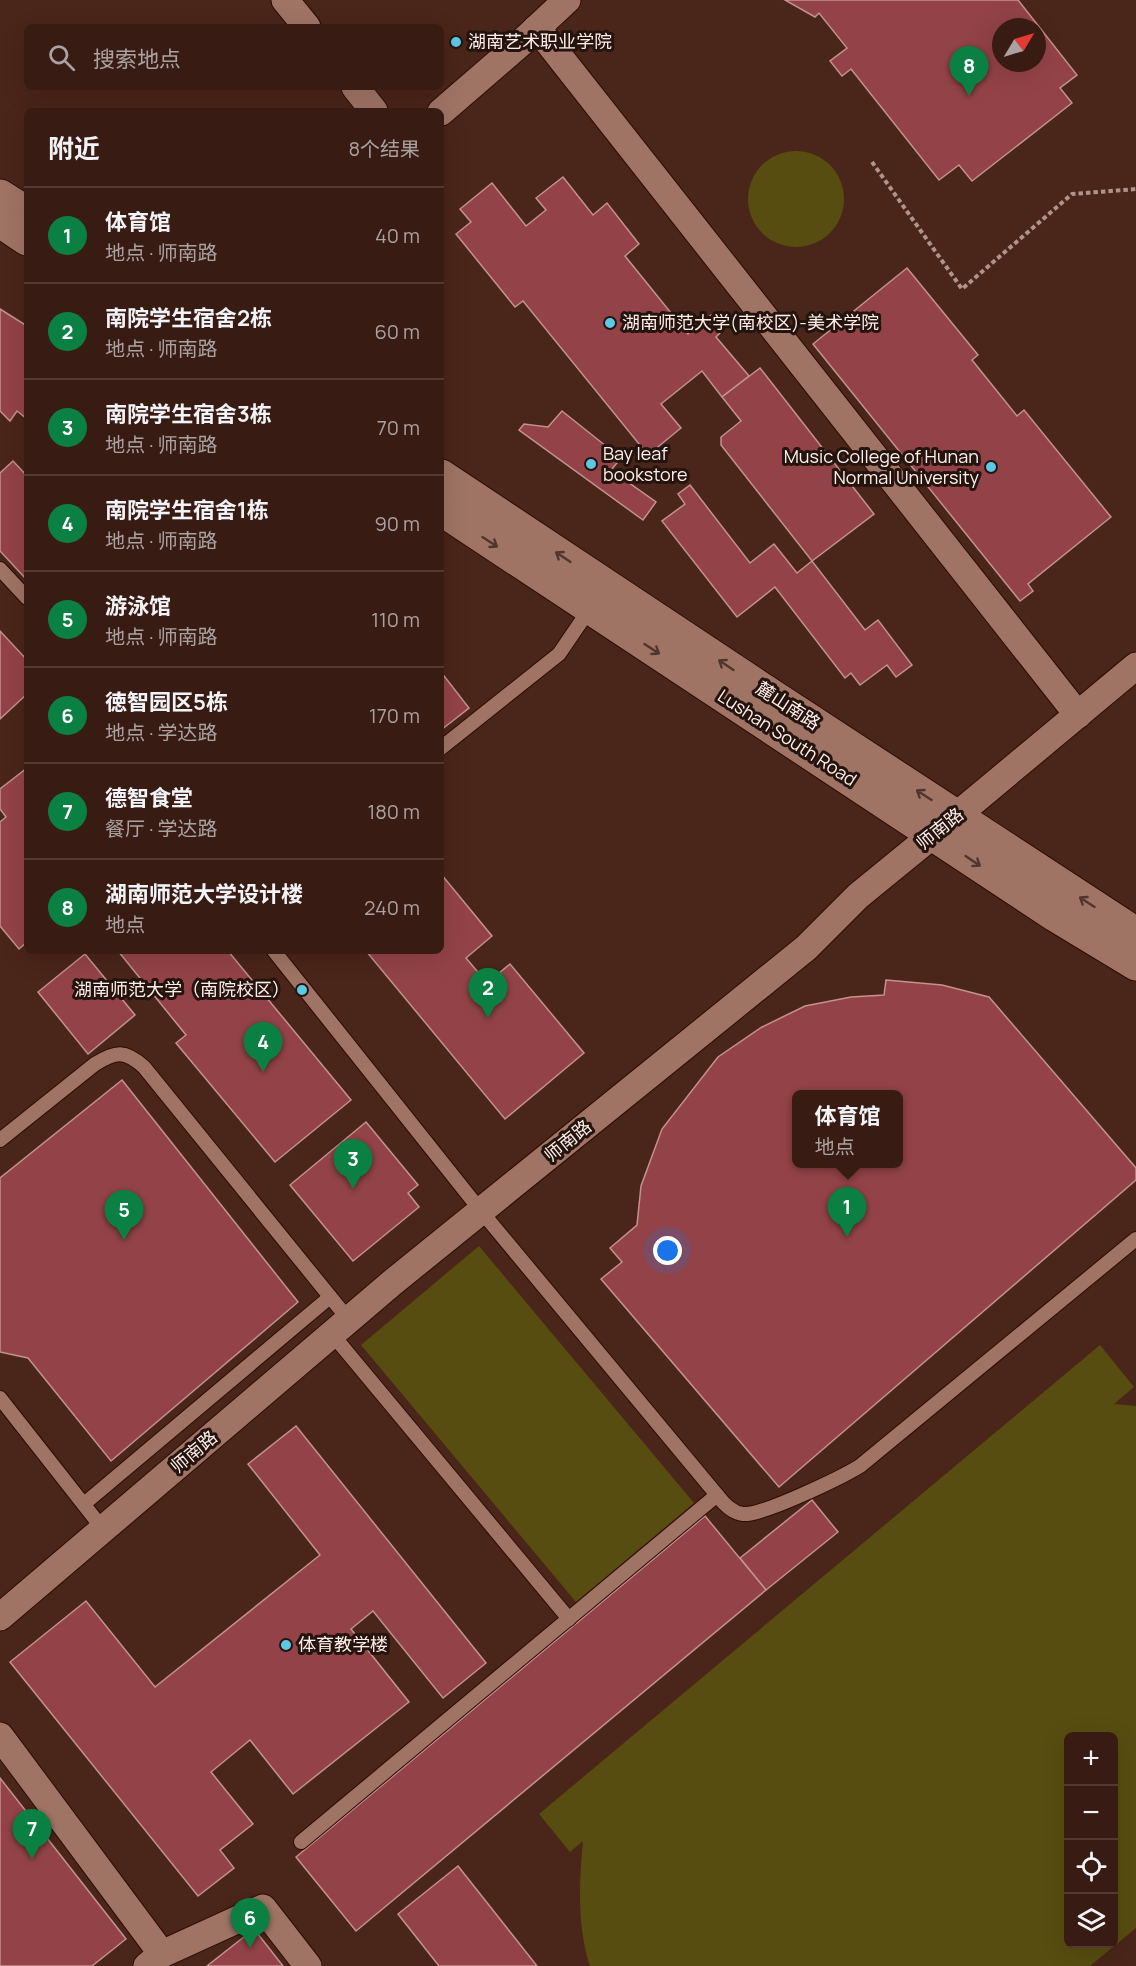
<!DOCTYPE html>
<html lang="zh">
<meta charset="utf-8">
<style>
:root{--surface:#381c13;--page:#432921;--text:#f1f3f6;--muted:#aba1a0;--line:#523a33;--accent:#0b8043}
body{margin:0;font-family:Manrope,"Noto Sans SC",sans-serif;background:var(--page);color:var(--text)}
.controls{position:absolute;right:18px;bottom:18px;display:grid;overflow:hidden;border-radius:9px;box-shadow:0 6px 24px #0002}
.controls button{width:54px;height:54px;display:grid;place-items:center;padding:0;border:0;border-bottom:2px solid var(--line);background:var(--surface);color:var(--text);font:30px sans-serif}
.compass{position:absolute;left:992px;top:18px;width:54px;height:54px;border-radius:50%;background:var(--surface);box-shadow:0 6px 24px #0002;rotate:52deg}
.you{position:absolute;left:668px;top:1251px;width:21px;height:21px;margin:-15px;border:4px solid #fff;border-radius:50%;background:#1a73e8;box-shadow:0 0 0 9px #1a73e833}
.badge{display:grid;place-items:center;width:39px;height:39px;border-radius:50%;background:var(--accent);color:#fff;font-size:20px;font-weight:700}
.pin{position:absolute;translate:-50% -50px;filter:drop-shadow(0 2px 3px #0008)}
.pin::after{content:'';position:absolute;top:32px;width:21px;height:18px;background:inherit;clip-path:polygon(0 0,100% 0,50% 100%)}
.popup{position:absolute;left:792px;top:1090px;width:111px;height:78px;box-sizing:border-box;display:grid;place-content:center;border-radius:9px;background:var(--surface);filter:drop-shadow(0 2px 4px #0005);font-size:20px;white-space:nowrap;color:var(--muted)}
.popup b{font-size:22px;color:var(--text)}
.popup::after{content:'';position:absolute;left:50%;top:100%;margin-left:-12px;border:12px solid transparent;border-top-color:var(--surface)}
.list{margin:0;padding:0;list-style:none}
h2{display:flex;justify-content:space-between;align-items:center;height:78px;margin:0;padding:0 24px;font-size:26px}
h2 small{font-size:20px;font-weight:400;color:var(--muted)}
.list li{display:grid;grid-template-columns:39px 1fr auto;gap:18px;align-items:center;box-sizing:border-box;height:96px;padding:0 24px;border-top:2px solid var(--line)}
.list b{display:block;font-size:22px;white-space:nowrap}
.list p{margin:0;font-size:20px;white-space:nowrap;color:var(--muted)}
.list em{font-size:20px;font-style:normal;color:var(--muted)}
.icon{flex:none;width:33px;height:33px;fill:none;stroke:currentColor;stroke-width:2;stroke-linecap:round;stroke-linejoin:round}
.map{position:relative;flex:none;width:1136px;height:1966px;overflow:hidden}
.search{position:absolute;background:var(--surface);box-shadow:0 6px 24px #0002;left:24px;top:24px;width:420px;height:66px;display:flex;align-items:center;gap:15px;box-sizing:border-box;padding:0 21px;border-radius:9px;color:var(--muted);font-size:22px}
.panel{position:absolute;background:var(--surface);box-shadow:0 6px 24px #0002;left:24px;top:108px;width:420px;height:846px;border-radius:9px}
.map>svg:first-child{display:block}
.green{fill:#584d10;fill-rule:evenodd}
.building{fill:#934347;stroke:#c29190;stroke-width:1.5;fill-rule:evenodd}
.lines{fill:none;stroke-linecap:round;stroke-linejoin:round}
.lane-casing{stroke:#2f0c03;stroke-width:16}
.street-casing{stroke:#2f0c03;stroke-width:29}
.secondary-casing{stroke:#2f0c03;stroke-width:35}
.path{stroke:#ae948c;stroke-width:4;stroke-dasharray:4.5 3;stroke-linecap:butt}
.lane{stroke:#9f7465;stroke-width:14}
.street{stroke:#9f7465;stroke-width:27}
.secondary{stroke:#9f7465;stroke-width:33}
.oneway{stroke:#50362c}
.poi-dot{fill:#5bc8e6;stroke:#25140e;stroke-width:2}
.labels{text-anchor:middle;stroke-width:6;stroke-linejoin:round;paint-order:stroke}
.poi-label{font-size:18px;fill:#ffefea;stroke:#25140e;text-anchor:start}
.street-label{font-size:18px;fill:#ffefea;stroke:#25140e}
</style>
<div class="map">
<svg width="1136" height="1966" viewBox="0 0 1136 1966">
<rect width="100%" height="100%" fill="#4a2519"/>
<g class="green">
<circle cx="796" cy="199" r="48"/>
<polygon points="479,1246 694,1503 576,1602 361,1345"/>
<path d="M1100,1345L1134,1387L1114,1404L1136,1406V1928L1090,1966H590C577,1927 579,1882 583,1841L570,1852L539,1814ZM1068,1736H1114V1944H1068Z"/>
</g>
<g class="building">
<path d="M785,0H1018L1077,75L1060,88L1072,103L972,181L959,165L939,180L851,69L842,76L830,61L847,48L819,13L815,17ZM1001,27H1037V63H1001Z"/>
<polygon points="563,177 593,215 607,203 639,244 625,256 688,334 711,315 723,330 716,337 749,376 722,397 702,371 661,404 681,428 648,455 523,301 515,307 456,234 471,222 460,209 492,183 526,226 546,210 536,198"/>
<polygon points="907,268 978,355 972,360 1017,416 1024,410 1111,517 1028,584 1033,591 1020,601 813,344"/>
<polygon points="0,309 27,326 27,419 17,411 10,421 0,411"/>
<polygon points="760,368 874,514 812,561 721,445 721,437 741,421 722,397"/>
<polygon points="562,411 621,458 611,470 656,502 643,520 519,430 524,424 548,427"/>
<polygon points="13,461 27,476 27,580 0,551 0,473"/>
<polygon points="690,485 750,563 774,544 797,573 812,561 865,630 878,620 912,665 896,677 887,665 860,685 851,673 845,678 775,587 737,617 662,521 685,504 678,494"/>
<polygon points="0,631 27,660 27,694 0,719"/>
<polygon points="441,672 469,708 441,730"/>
<polygon points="27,768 27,942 19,949 0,926 0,822 6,817 0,809 0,789"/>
<polygon points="441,874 492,936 466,958 487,983 510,964 584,1053 505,1119 366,951 441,951"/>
<polygon points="118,951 228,951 351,1100 275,1162 176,1043 186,1035"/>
<polygon points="85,954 135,1015 88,1054 38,992"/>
<path d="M886,980L942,985L989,997L1136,1168V1180L779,1487L601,1279L622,1262L610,1248L637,1225L641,1186L662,1129L718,1057L762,1027L805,1006L851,997L884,995ZM796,1094H898V1164H796Z"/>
<polygon points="122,1080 298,1302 111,1461 28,1358 0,1352 0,1178"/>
<polygon points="366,1122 418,1185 408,1193 419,1207 353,1261 290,1185"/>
<polygon points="296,1426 486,1663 443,1698 373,1611 351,1629 409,1702 293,1794 250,1740 211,1772 253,1824 220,1850 234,1868 198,1896 10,1662 86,1601 155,1687 320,1555 248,1464"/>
<polygon points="812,1500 838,1532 766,1590 740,1558"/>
<polygon points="705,1516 766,1590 356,1931 296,1857"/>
<polygon points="0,1778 126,1939 92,1966 0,1966"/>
<polygon points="458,1866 537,1966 439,1966 398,1914"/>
<polygon points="254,1929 283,1966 207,1966"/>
</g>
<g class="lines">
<defs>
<g id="lane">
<polyline points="0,569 27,598"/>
<polyline points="441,748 559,654 591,607"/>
<polyline points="274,951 481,1211 717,1495"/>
<path d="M0,1140L95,1064C116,1051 125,1050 144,1067L349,1320"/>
<polyline points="332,1334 569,1619"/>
<polyline points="0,1398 103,1529"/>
<polyline points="84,1504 330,1297"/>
<path d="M301,1842L717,1495C723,1503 732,1513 743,1514C762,1516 842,1477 860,1466L1136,1239"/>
</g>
<g id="street">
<polyline points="285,0 307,27"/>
<polyline points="537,28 1078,715"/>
<polyline points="355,87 374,111"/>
<polyline points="441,112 522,42 567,0"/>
<polyline points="0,1617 393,1282 806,948 858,896 956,816 1136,666"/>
<polyline points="0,1736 162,1954"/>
<polyline points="147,1966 162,1954 263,1908 308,1966"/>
</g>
<g id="secondary">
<polyline points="0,196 27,213"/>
<polyline points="0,221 27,239"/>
<polyline points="441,476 760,688 1136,934"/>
<polyline points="441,509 1055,915 1136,964"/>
</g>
</defs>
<use href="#lane" class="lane-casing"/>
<use href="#street" class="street-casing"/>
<use href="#secondary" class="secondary-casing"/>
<polyline class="path" points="872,162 962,289 1072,194 1136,189"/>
<use href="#lane" class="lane"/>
<use href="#street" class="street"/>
<use href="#secondary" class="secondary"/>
</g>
<defs><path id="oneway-shaft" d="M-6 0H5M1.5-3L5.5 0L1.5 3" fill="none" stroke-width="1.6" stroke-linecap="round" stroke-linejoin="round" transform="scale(1.5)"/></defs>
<g class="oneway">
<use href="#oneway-shaft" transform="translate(490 542) rotate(33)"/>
<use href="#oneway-shaft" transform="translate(563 557) rotate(-146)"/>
<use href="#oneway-shaft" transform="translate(652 649) rotate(33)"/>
<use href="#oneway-shaft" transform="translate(726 665) rotate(-146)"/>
<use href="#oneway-shaft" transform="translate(924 795) rotate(-147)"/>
<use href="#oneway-shaft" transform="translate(973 861) rotate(34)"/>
<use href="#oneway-shaft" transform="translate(1087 902) rotate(-147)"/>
</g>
<g class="poi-dot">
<circle cx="456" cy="42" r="6"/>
<circle cx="610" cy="323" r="6"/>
<circle cx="591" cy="464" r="6"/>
<circle cx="991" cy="467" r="6"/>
<circle cx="302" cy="990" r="6"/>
<circle cx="286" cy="1645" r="6"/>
</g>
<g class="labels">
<g class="poi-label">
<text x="468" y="48">湖南艺术职业学院</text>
<text x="622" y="329">湖南师范大学(南校区)-美术学院</text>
<text x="603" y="460">Bay leaf<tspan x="603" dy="21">bookstore</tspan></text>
<text x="979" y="463" text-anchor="end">Music College of Hunan<tspan x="979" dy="21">Normal University</tspan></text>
<text x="290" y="996" text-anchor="end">湖南师范大学（南院校区）</text>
<text x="298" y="1651">体育教学楼</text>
</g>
<g class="street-label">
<text transform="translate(788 706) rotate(33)" y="6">麓山南路</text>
<text transform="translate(787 738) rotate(33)" y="6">Lushan South Road</text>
<text transform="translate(940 829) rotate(-39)" y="6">师南路</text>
<text transform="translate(568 1141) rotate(-39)" y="6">师南路</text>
<text transform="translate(194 1452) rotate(-40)" y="6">师南路</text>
</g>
</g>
</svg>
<div class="controls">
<button>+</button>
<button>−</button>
<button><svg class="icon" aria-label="locate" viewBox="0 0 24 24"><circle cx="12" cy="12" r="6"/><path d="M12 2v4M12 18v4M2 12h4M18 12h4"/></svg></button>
<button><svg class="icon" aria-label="layers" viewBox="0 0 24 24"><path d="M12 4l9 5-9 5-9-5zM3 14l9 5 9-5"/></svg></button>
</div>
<svg class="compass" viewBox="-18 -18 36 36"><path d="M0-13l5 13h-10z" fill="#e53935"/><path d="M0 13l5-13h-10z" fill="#aba1a0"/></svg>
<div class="you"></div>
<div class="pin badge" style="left:847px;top:1237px">1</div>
<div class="popup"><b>体育馆</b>地点</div>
<div class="pin badge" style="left:488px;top:1018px">2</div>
<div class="pin badge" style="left:353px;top:1189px">3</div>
<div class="pin badge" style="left:263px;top:1072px">4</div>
<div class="pin badge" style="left:124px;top:1240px">5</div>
<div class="pin badge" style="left:250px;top:1948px">6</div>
<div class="pin badge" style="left:32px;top:1859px">7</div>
<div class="pin badge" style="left:969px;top:96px">8</div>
<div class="search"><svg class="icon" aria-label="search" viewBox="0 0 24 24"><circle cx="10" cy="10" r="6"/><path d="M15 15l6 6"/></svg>搜索地点</div>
<section class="panel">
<h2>附近<small>8个结果</small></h2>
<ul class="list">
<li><span class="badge">1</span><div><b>体育馆</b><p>地点 · 师南路</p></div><em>40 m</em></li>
<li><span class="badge">2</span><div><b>南院学生宿舍2栋</b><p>地点 · 师南路</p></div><em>60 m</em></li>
<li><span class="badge">3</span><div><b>南院学生宿舍3栋</b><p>地点 · 师南路</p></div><em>70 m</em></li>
<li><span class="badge">4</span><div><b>南院学生宿舍1栋</b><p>地点 · 师南路</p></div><em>90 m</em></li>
<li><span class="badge">5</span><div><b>游泳馆</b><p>地点 · 师南路</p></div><em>110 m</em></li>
<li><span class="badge">6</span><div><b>徳智园区5栋</b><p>地点 · 学达路</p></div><em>170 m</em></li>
<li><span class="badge">7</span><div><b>德智食堂</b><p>餐厅 · 学达路</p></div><em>180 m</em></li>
<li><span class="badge">8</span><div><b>湖南师范大学设计楼</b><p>地点</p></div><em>240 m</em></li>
</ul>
</section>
</div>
